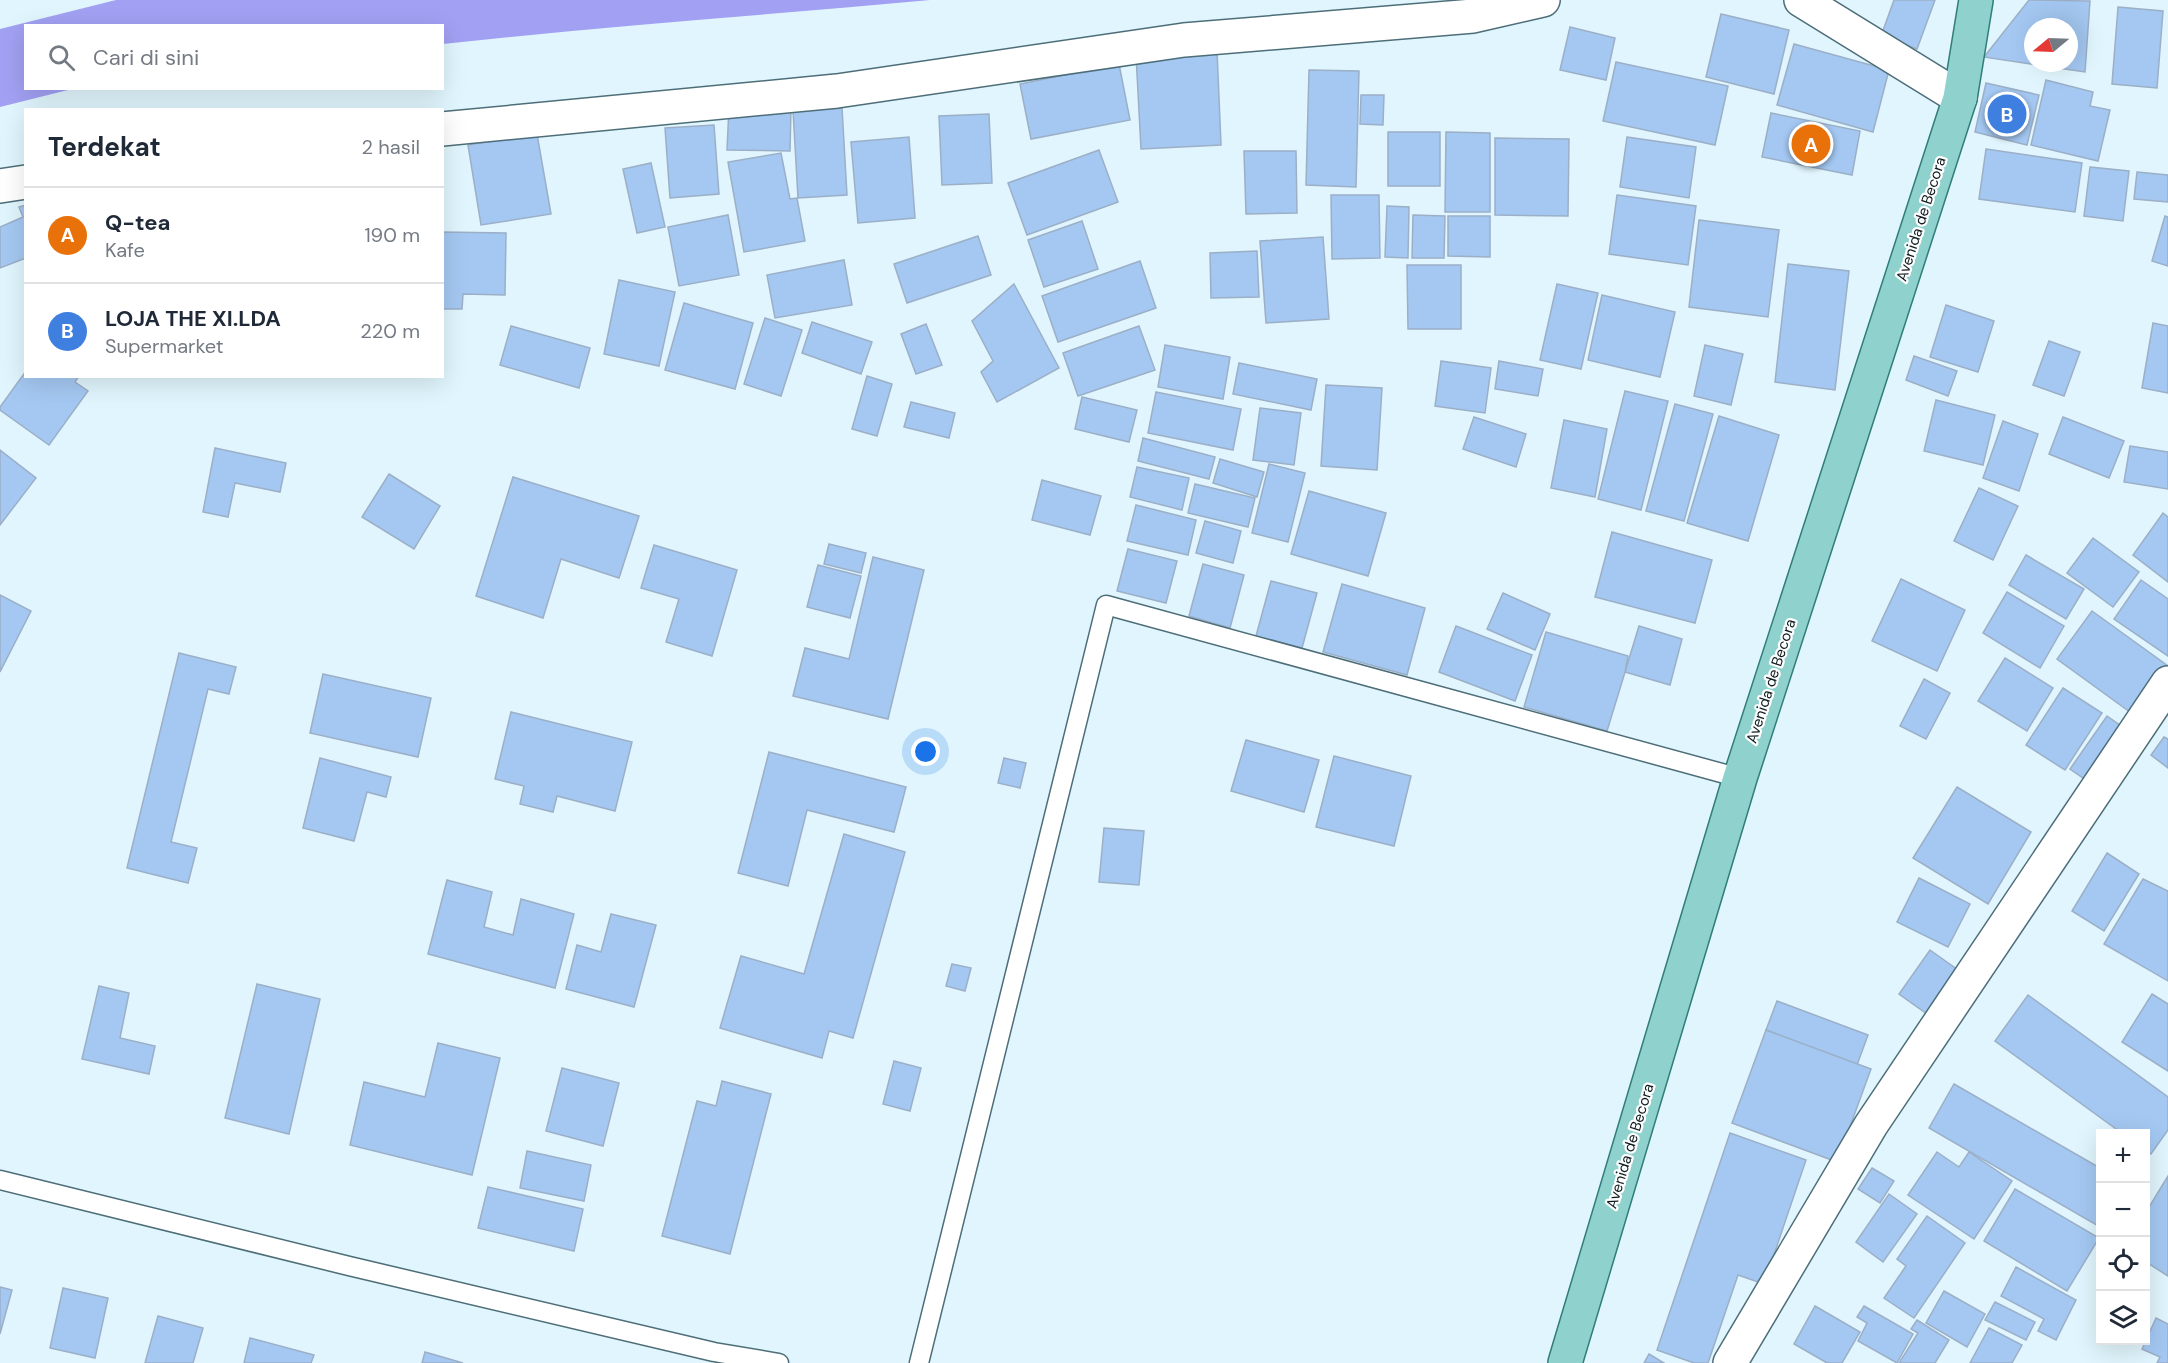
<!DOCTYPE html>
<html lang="id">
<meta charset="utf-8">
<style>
:root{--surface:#fff;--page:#f2f2f3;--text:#1f2937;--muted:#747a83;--line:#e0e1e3;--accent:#c03042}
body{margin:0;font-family:"DM Sans",sans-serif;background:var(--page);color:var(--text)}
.controls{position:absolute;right:18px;bottom:18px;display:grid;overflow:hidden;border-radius:0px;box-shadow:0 6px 24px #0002}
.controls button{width:54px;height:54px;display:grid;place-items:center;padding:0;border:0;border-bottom:2px solid var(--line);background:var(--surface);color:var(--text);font:30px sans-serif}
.compass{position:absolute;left:2024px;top:18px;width:54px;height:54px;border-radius:50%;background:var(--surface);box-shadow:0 6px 24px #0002;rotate:251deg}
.you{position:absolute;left:926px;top:752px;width:21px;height:21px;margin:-15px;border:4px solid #fff;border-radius:50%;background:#1a73e8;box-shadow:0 0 0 9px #1a73e833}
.badge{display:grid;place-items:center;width:39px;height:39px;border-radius:50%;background:var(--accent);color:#fff;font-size:20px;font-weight:700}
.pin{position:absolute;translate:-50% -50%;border:3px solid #fff;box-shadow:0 2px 6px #0006}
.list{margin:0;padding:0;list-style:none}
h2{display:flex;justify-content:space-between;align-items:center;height:78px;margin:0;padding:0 24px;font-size:26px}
h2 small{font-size:20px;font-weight:400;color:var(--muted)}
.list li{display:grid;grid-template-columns:39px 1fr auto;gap:18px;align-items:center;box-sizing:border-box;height:96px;padding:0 24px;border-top:2px solid var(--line)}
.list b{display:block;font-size:22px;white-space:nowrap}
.list p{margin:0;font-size:20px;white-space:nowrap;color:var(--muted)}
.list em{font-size:20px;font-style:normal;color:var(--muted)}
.icon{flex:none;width:33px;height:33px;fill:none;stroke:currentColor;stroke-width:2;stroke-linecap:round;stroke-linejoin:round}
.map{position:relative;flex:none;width:2168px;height:1363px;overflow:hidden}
.search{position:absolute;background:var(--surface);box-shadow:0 6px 24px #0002;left:24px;top:24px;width:420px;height:66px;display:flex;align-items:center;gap:15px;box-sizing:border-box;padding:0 21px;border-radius:0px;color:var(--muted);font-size:22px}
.panel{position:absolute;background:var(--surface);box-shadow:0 6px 24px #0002;left:24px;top:108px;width:420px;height:270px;border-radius:0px}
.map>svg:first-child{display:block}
.water{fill:#a1a0f2}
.building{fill:#a4c8f2;stroke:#9bafc7;stroke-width:1.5;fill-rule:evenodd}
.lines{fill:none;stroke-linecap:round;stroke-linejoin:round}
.lane-casing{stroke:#4d6e79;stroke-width:21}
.street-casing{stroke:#4d6e79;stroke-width:36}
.primary-casing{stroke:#307d7a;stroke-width:36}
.lane{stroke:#fff;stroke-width:18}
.street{stroke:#fff;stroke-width:33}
.primary{stroke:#8ed1cd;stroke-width:33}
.labels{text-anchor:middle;stroke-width:4.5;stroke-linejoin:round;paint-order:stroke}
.street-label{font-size:15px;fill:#0d1a1e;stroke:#fefefe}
</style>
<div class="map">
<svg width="2168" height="1363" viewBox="0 0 2168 1363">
<rect width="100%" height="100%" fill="#e0f5fd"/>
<path class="water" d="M116,0H930C768,15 605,26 443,44L442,26H26V88L72,89L0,107V29Z"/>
<g class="building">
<polygon points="1894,0 1935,0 1917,49 1881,36"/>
<path d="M2029,0L2090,1L2085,72L1984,57ZM2033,27H2069V63H2033Z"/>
<polygon points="2118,7 2163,11 2157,88 2112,84"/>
<polygon points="1721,14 1789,30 1774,94 1706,77"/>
<polygon points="1570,27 1615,38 1606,80 1560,70"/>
<polygon points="1794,44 1889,70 1873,132 1777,105"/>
<polygon points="1217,50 1221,145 1141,149 1136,55"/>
<polygon points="1616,62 1728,86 1715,145 1603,121"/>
<polygon points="1119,64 1130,120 1031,139 1020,84"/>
<polygon points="1309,70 1359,71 1356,187 1306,185"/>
<polygon points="2046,80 2093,92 2090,106 2110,110 2098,161 2031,145"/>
<polygon points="1986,83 2039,95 2027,145 1975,132"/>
<polygon points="1361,95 1384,95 1383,125 1360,124"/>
<polygon points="729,107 791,109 790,151 727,150"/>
<polygon points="842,108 847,195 798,198 793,110"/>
<polygon points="1771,113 1860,131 1852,175 1762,157"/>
<polygon points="989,114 992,183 942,185 939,116"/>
<polygon points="714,125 719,194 670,198 665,128"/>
<rect x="1388" y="132" width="52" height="54"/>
<polygon points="1446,132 1490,133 1490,212 1445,212"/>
<polygon points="537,134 551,214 481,225 468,145"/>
<polygon points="909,137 915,218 858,223 851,142"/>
<polygon points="1627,137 1696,147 1689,198 1620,187"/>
<polygon points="1495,138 1569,139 1568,216 1495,215"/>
<polygon points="1986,149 2082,163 2075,212 1979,199"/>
<polygon points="1099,150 1118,202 1027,235 1008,183"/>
<polygon points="1244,151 1296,151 1297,213 1246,214"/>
<polygon points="781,153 790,199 797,198 805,241 744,252 728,162"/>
<polygon points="651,163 665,227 637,233 623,169"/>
<polygon points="2090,167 2129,171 2123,221 2084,216"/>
<polygon points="2137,172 2168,175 2168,202 2134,199"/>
<polygon points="1331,195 1379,195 1380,258 1332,259"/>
<polygon points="1617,195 1696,206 1688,265 1609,254"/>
<polygon points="26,205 26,258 0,268 0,227 23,217 19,207"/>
<polygon points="1387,206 1409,207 1408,258 1385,257"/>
<polygon points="728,215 739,275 679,286 668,227"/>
<polygon points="1413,215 1445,216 1444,258 1412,258"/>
<polygon points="1448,216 1490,216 1490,257 1448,256"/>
<polygon points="2165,216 2168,217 2168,266 2152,261"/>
<polygon points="1699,220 1779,230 1768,317 1689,307"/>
<polygon points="1082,221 1098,269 1044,287 1028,240"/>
<polygon points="442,232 506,233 505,295 463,294 462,309 442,309"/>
<polygon points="978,236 991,275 907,303 894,264"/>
<polygon points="1323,237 1329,319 1266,323 1260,241"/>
<polygon points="1257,251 1259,297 1211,298 1210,253"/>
<polygon points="844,260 852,305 775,318 767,275"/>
<polygon points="1140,261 1156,308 1058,342 1042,296"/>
<polygon points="1788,264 1849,271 1835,390 1775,382"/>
<polygon points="1407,265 1461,265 1461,329 1408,329"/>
<polygon points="619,280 675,292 659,366 604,354"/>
<polygon points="1014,284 1059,368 997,402 981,372 993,361 972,321"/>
<polygon points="1557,284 1598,293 1581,369 1540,360"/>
<polygon points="1602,295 1675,312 1660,377 1588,360"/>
<polygon points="684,303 753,323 735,389 665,370"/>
<polygon points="1946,305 1994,321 1978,372 1930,357"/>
<polygon points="765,318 802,330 781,396 744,384"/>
<polygon points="812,322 872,342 861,374 802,353"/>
<polygon points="2153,323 2168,326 2168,393 2142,388"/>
<polygon points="926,324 942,365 916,374 901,334"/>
<polygon points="511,326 590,348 579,388 500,365"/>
<polygon points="1139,326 1155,370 1078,396 1063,353"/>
<polygon points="2049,341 2080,352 2064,396 2033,385"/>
<polygon points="1165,345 1230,357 1223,399 1158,387"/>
<polygon points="1705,345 1743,354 1731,405 1694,396"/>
<polygon points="1914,356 1957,371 1948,396 1906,380"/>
<polygon points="1441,361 1491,368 1485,413 1435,406"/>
<polygon points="1499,361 1543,369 1538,396 1495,389"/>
<polygon points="1239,363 1317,379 1311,410 1233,394"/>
<polygon points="26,371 26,376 79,376 75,382 88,391 49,445 0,410 0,407"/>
<polygon points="867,376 892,384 877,436 852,429"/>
<polygon points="1326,385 1382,388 1377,470 1321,466"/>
<polygon points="1625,391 1668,401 1641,510 1598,499"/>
<polygon points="1156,392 1241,409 1233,450 1148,433"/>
<polygon points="1082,397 1137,410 1129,442 1075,429"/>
<polygon points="1936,400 1995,415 1983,465 1924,451"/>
<polygon points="911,402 955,413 949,438 904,427"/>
<polygon points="1675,404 1713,414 1684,521 1646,511"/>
<polygon points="1260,408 1301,413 1294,465 1253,460"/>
<polygon points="1719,416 1779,435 1748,541 1687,523"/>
<polygon points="1474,417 1526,434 1516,467 1463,449"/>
<polygon points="2063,417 2124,441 2109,478 2049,454"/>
<polygon points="1564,420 1607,429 1595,497 1551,488"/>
<polygon points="2003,421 2038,434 2019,491 1983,478"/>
<polygon points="1143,438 1215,457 1209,479 1138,461"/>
<polygon points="2130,446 2168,452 2168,489 2124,482"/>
<polygon points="215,448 286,463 280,492 235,483 228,517 203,512"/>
<polygon points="0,450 36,478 0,525"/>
<polygon points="1220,459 1264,472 1257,497 1213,483"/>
<polygon points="1269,464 1305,473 1288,542 1252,533"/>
<polygon points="1137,467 1189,478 1182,510 1130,497"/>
<polygon points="389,474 440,506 414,549 362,517"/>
<polygon points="513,477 639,516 619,578 561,559 543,618 476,596"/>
<polygon points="1042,480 1101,496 1090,535 1032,520"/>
<polygon points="1195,484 1255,498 1248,527 1188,513"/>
<polygon points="1979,488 2018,506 1993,560 1954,541"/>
<polygon points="1309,491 1386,513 1368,576 1291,554"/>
<polygon points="1136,505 1196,520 1188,555 1127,541"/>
<polygon points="2163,513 2168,517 2168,582 2133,555"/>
<polygon points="1205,521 1241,531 1233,563 1196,553"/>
<polygon points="1612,532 1712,560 1695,623 1595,597"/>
<polygon points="2093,538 2139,572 2113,607 2067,573"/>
<polygon points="829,544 866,553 861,573 824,564"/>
<polygon points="654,545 737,570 712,656 666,642 679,599 641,588"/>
<polygon points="1128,549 1177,561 1166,603 1117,591"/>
<polygon points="2026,555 2084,589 2066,619 2009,585"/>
<polygon points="873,557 924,570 888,719 793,696 805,648 849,659"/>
<polygon points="1203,564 1244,575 1230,628 1189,616"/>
<polygon points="818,565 861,576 850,618 807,607"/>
<polygon points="1901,579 1965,610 1937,671 1872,641"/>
<polygon points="2141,580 2168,599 2168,656 2114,619"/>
<polygon points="1271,581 1317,593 1302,648 1256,636"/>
<polygon points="1342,584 1425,608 1407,675 1323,652"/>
<polygon points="2007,592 2064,626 2040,668 1983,633"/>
<polygon points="1503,593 1550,614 1535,650 1487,629"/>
<polygon points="0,595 31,611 0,672"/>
<polygon points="2092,611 2168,666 2134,715 2057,659"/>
<polygon points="1456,626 1532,655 1515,701 1439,672"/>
<polygon points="1639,626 1682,639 1670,685 1625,672"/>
<polygon points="1546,632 1628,656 1625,672 1607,731 1524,707"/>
<polygon points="179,653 236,667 229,694 208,689 171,842 197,848 188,883 127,868"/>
<polygon points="2005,658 2053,688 2027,731 1978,701"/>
<polygon points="323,674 431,698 418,757 310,733"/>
<polygon points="1924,679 1950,693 1926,739 1900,726"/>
<polygon points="2063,688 2102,713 2065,770 2026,745"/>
<polygon points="511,712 632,742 615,811 557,796 553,812 520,804 524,786 495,779"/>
<polygon points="2107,716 2130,732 2093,785 2070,769"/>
<polygon points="2164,737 2168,739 2168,768 2151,755"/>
<polygon points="1246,740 1319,760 1304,812 1231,791"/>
<polygon points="769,752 906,787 894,832 807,810 788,886 738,873"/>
<polygon points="1334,756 1411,776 1394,846 1316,827"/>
<polygon points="320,758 391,777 386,797 367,792 354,841 303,828"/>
<polygon points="1004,758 1026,763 1020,788 998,783"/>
<polygon points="1957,787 2031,832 1988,904 1913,858"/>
<polygon points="1104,828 1144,831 1139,885 1099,882"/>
<polygon points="844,834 905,852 853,1038 829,1031 822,1058 720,1028 741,956 804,974"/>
<polygon points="2107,853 2139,874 2104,931 2072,911"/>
<polygon points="1919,878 1970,904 1948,947 1897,922"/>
<polygon points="2143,879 2168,891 2168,981 2104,944"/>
<polygon points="447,880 492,892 484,927 513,935 521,899 574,914 555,988 428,954"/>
<polygon points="611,914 656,925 634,1007 566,989 577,945 601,952"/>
<polygon points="1930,950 1965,975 1934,1019 1899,994"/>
<polygon points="952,964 971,968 965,991 946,986"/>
<polygon points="257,984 320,999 289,1134 225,1118"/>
<polygon points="99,986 129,993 120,1038 155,1046 149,1074 82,1059"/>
<polygon points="2152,994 2168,1004 2168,1071 2122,1042"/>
<polygon points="2028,995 2168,1097 2168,1130 2151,1154 2146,1150 2146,1134 2123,1134 1995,1041"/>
<polygon points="1777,1001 1868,1035 1857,1065 1766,1030"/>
<polygon points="1766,1030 1871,1069 1837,1162 1732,1123"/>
<polygon points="438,1043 500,1058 472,1175 350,1145 364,1082 425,1097"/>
<polygon points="894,1061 921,1068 910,1111 883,1104"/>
<polygon points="562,1068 619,1083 603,1146 546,1131"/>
<polygon points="722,1081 771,1094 730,1254 662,1236 697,1101 716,1106"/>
<polygon points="1954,1084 2100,1168 2100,1227 1929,1128"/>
<polygon points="1730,1133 1806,1160 1764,1284 1738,1275 1708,1363 1694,1363 1657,1350"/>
<polygon points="527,1151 591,1165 584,1201 520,1188"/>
<polygon points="1937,1152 1959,1167 1969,1152 2012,1181 1974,1239 1908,1195"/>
<polygon points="1872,1168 1894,1181 1880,1203 1858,1189"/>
<polygon points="2168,1176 2168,1276 2146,1262 2146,1212"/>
<polygon points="488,1187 583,1209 574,1251 478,1228"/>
<polygon points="2015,1189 2099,1238 2067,1291 1984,1241"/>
<polygon points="1889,1194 1917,1214 1883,1262 1856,1242"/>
<polygon points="1927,1216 1965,1243 1914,1318 1884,1298 1906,1266 1897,1259"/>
<polygon points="2016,1267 2076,1300 2056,1340 2038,1331 2044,1319 2001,1296"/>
<polygon points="0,1287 12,1290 0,1334"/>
<polygon points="63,1288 108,1298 95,1358 50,1348"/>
<polygon points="1944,1291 1985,1314 1967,1347 1926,1323"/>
<polygon points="1995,1302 2035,1322 2026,1340 1985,1320"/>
<polygon points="1815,1306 1860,1332 1842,1363 1827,1363 1794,1344"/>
<polygon points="1864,1306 1913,1334 1897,1363 1858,1341 1867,1323 1857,1317"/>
<polygon points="158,1316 203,1328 193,1363 145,1363"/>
<polygon points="2156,1318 2168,1324 2168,1363 2157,1363 2160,1357 2142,1349"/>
<polygon points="1917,1320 1949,1340 1935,1363 1899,1363 1918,1333 1911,1329"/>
<polygon points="1989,1328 2022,1345 2012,1363 1970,1363"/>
<polygon points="250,1338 314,1355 311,1363 244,1363"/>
<polygon points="425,1352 463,1363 422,1363"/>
<polygon points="1649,1354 1664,1363 1644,1363"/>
</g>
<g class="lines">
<defs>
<g id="lane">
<polyline points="0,1180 349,1266 714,1352 779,1363"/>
<polyline points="919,1363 1106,605 1740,778"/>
</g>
<g id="street">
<polyline points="1801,0 1960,98"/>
<polyline points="442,129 837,91 1184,40 1473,16 1543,0"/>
<polyline points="0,186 26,182"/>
<polyline points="1730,1363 1871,1125 2168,683"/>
</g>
<polyline id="primary" points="1565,1363 1740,778 1960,98 1976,0"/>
</defs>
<use href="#lane" class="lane-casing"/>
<use href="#street" class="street-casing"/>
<use href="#primary" class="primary-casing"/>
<use href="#lane" class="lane"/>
<use href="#street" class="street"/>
<use href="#primary" class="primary"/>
</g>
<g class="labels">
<g class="street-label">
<text transform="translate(1921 219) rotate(-72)" y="5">Avenida de Becora</text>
<text transform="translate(1771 681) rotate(-72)" y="5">Avenida de Becora</text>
<text transform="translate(1630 1146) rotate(-73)" y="5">Avenida de Becora</text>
</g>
</g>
</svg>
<div class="controls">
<button>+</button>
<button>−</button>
<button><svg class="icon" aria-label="locate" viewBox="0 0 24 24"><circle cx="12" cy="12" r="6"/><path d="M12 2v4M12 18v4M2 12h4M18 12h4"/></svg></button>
<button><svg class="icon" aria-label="layers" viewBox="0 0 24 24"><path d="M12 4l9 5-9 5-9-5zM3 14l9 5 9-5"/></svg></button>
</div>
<svg class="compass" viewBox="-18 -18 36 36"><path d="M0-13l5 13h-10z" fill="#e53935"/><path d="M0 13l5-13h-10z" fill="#747a83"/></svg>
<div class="you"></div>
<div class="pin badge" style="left:1811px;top:144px;background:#e8710a">A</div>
<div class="pin badge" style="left:2007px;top:114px;background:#3f7fe0">B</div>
<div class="search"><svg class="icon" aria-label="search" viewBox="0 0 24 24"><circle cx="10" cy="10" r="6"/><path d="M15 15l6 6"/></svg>Cari di sini</div>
<section class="panel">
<h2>Terdekat<small>2 hasil</small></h2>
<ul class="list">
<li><span class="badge" style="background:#e8710a">A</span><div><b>Q-tea</b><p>Kafe</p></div><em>190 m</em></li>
<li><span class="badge" style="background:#3f7fe0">B</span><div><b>LOJA THE XI.LDA</b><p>Supermarket</p></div><em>220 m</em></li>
</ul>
</section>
</div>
